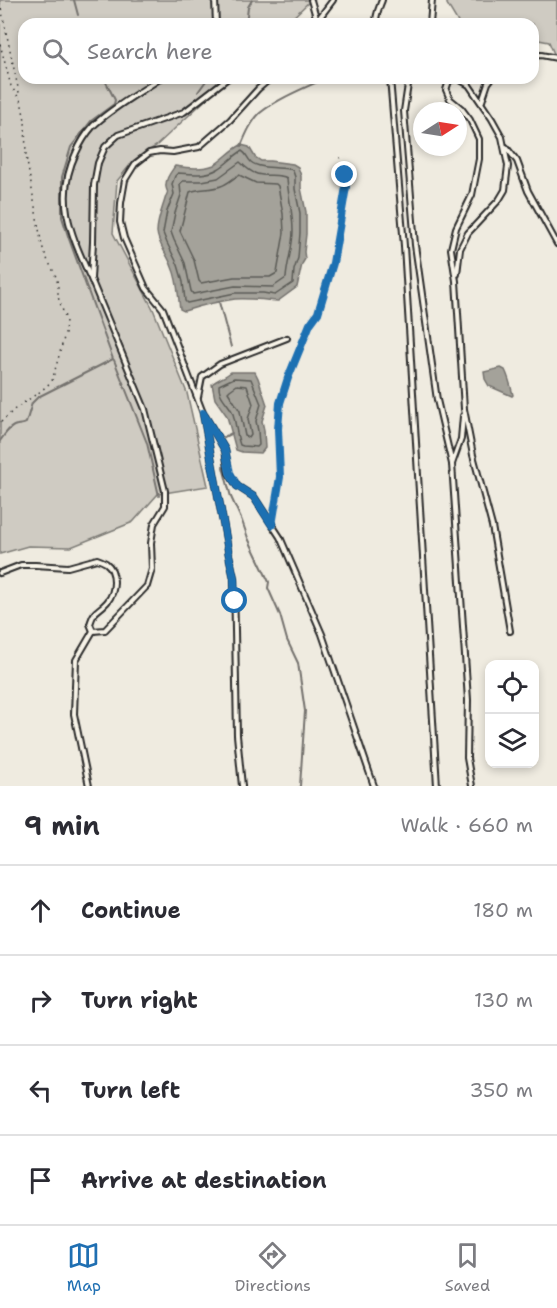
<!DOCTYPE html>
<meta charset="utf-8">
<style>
:root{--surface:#fff;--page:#f7f7f7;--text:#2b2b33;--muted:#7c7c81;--line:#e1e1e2;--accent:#1f6fb2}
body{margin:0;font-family:"Shantell Sans",sans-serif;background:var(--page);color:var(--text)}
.controls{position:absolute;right:18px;bottom:18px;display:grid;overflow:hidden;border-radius:12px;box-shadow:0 3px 9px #0003}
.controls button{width:54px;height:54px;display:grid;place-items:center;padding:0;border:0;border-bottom:2px solid var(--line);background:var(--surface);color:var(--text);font:30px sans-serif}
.compass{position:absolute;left:413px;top:102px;width:54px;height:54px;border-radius:50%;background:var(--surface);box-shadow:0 3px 9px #0003;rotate:78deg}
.stop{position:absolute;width:18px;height:18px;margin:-14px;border:4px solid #1f6fb2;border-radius:50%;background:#fff}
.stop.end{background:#1f6fb2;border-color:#fff;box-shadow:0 2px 6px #0008}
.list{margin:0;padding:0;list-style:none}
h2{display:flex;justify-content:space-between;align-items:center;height:78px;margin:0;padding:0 24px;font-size:26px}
h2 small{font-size:20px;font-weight:400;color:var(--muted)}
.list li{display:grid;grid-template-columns:39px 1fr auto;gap:18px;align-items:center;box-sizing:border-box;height:90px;padding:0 24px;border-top:2px solid var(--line)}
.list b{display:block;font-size:22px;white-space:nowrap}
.list em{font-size:20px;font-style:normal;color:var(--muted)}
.icon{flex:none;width:33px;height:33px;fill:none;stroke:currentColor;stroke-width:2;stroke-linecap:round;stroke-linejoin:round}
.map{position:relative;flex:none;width:557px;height:786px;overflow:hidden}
.search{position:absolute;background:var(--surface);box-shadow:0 3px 9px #0003;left:18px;right:18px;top:18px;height:66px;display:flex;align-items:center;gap:15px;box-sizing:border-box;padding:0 21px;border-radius:18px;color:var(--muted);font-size:22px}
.sheet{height:438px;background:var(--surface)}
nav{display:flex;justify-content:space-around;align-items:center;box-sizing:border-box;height:84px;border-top:2px solid var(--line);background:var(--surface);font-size:16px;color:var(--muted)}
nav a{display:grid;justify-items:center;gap:3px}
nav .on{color:var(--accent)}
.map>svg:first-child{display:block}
.green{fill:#cfcbc2;stroke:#7d7b76;stroke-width:1.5}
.water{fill:#a4a29a;stroke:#74726e;stroke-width:1.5}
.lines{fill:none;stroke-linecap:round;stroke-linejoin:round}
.shore{stroke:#5b5b57;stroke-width:1.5}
.stream{stroke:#74726e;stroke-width:2}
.lane-casing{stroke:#2b2b2b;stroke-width:8}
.path{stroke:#2b2b2b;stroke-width:1.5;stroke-dasharray:1.5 4.5;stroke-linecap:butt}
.lane{stroke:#f7f3e8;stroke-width:4}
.route{stroke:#1f6fb2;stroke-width:8}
</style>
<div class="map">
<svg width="557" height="786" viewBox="0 0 557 786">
<rect width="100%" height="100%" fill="#efebe0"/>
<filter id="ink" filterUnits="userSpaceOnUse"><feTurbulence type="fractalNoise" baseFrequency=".0167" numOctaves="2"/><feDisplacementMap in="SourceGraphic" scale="12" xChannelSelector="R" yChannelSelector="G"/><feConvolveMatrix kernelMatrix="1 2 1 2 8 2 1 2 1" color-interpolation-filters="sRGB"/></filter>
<g filter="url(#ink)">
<g class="green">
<polygon points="0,0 311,0 286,24 24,24 24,78 229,78 156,146 134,160 117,181 113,233 153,309 187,393 208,486 158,494 133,522 71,547 28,546 0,554"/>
<polygon points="447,0 557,0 557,61 549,42 533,39 533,24 459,24 447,4"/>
</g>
<g class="water">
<path d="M241,145L249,147L255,157L261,161H270L293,164L298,167L301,176V188L306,212V234L304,252L305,259L302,264L297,287L278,301C264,300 249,298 235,299C218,301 200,306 184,311L180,309C178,295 178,280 172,267C168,255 158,245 157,232C157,220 163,207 166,196C169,190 167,193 166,187C165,179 171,172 175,166C187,168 202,170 214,165C223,160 231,150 241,145Z"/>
<path d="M501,368L505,370C509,378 511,387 513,395L512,396L489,386L485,379L484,372Z"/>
<path d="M231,372H255L258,378L267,405L262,421L264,430L265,448L261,453L242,452L236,450L227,416L215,399L212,384C218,379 225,377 231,372Z"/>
</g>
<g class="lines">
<g class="shore">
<path d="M242,151C247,154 247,158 251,162C259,169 279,167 290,169L293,171L295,177V189L300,213V233L298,258L294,270L293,283L275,295L263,293H235L187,303L185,301L183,282L178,265L167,243L163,233L167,211L174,194L172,184L175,176L178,173C191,174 206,176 218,169C227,164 233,156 242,151Z"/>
<path d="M240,162C245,167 250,172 257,174C267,177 278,173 287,178C288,196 293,213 293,231C293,247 287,262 286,278L273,287L235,286L193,294L191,291L185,263L174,240L171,232L175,213L181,195L180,184L183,181H202L218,178Z"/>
<path d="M239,175L256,183L276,184L278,186L283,214L284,233L277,273L270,277H234L201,283L199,281L194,260L180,231L190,192C199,188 211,190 221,186C228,184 233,178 239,175Z"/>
<path d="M234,378L251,379L261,404L256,421L258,431L259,445L257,447L243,446L240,445C236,434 236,421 232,411C227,402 218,395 219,385Z"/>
<polygon points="237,385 247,386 253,404 248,419 251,435 249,438 245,436 240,411 228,392 230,390"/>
</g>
<g class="stream">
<polyline points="74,0 78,15"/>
<polyline points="80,20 82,24"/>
<polyline points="246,24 248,7 252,0"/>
<polyline points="198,92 208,78"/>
<path d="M241,146C246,134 251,122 260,113C277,99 304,88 324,79"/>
<polyline points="219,302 231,347"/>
<polyline points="114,360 147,443 159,496"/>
<polyline points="224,437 232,433"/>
<path d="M0,441C4,436 9,426 17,425C20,424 23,425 26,423L32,403L38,397L113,359L69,239L62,217V177L71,147L91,121L114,104L115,100L104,78"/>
<polyline points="223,467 231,497 242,521 248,538 269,582 268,588 280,615 287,640 298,663 305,711 300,786"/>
</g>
<defs>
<g id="lane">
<polyline points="215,0 216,24"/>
<polyline points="311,0 318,24"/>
<polyline points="310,24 317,21 333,0"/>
<path d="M376,24C375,16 379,8 382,0"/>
<polyline points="430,24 432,0"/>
<polyline points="533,56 541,55 557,58"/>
<polyline points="390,78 404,246 437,786"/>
<polyline points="409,78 404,111 415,245 437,400 452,464"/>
<polyline points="457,78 449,81 446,90 450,99 461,108 470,120 479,139 479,159 472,195 456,228 451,249 456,281 464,409 473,455 492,526 510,631"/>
<polyline points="482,101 488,83 492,78"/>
<polyline points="506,147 517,161 528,191 557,244"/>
<polyline points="457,274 460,249 468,233 499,200 505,190 508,166 502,137 492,119 469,85 457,78"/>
<path d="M90,277C71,234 54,199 76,153C80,144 86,134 93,126C113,107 139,93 161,78"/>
<polyline points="198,397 202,377 220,364 287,338"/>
<polyline points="205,416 225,450 229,473 237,486 254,497 280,537 322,634 374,786"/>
<polyline points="463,416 461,439 452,464 468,700 467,758 472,786"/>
<path d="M0,573L21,565H35L68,567L97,559C100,560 103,561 106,563C117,571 116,592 107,602C97,613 95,608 90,624L93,631L105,630L147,586L152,569L151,543L154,524L165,506V491L145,409L91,279L93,242L94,185L98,163L105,147L118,135L184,112L228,78"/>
<polyline points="89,786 74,714 76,660 93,631"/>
<polyline points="242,786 237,735 234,578 229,555 203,413 163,309 146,288 124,238 120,222 121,203 125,180 135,164 149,153 160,151 173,152 199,147 230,120 258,89 271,78"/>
</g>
</defs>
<use href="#lane" class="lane-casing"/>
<g class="path">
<polyline points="0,3 20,97"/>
<polyline points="0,44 11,86 21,101 25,120 26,156 42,246 48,261 55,274 58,284 58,297 66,320 65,334 52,381 41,391 16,408 0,423"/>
<polyline points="273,518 280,477 278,429 280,403 288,378 310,324 318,313 333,263 346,187 345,175 340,157"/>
</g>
<use href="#lane" class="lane"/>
</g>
</g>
<g class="lines" filter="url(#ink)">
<polyline class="route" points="235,601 234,578 229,555 203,413 225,450 230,473 237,486 254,497 272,525 280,477 278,429 280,403 288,378 310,324 318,313 333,263 346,187 345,175"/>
</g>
</svg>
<div class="controls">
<button><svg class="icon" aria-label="locate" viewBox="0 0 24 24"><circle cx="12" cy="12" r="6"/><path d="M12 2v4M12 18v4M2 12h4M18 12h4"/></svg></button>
<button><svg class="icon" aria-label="layers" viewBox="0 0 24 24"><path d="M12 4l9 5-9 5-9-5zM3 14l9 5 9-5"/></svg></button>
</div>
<svg class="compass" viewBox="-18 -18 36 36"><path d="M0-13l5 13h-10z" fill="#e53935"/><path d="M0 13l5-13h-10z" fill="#7c7c81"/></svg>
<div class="stop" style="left:235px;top:601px"></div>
<div class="stop end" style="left:345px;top:175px"></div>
<div class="search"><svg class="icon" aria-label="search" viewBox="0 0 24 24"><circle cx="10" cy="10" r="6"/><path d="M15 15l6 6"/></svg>Search here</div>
</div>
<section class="sheet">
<h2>9 min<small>Walk · 660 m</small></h2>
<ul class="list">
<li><svg class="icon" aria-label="ahead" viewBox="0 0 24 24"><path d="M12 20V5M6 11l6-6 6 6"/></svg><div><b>Continue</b></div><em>180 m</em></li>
<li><svg class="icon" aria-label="right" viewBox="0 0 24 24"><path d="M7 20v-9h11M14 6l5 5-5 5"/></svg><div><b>Turn right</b></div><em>130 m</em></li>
<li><svg class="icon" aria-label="left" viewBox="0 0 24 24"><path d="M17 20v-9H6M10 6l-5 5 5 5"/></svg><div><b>Turn left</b></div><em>350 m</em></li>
<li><svg class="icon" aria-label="arrive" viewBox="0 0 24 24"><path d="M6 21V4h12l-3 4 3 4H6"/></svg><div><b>Arrive at destination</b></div></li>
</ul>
</section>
<nav>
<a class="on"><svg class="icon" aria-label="map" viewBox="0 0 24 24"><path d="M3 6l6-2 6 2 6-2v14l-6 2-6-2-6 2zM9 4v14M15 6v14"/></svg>Map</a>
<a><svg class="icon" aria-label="directions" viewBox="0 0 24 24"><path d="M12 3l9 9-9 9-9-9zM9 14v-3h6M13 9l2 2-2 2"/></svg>Directions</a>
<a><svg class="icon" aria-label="saved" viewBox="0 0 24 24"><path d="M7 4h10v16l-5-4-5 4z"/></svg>Saved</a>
</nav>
